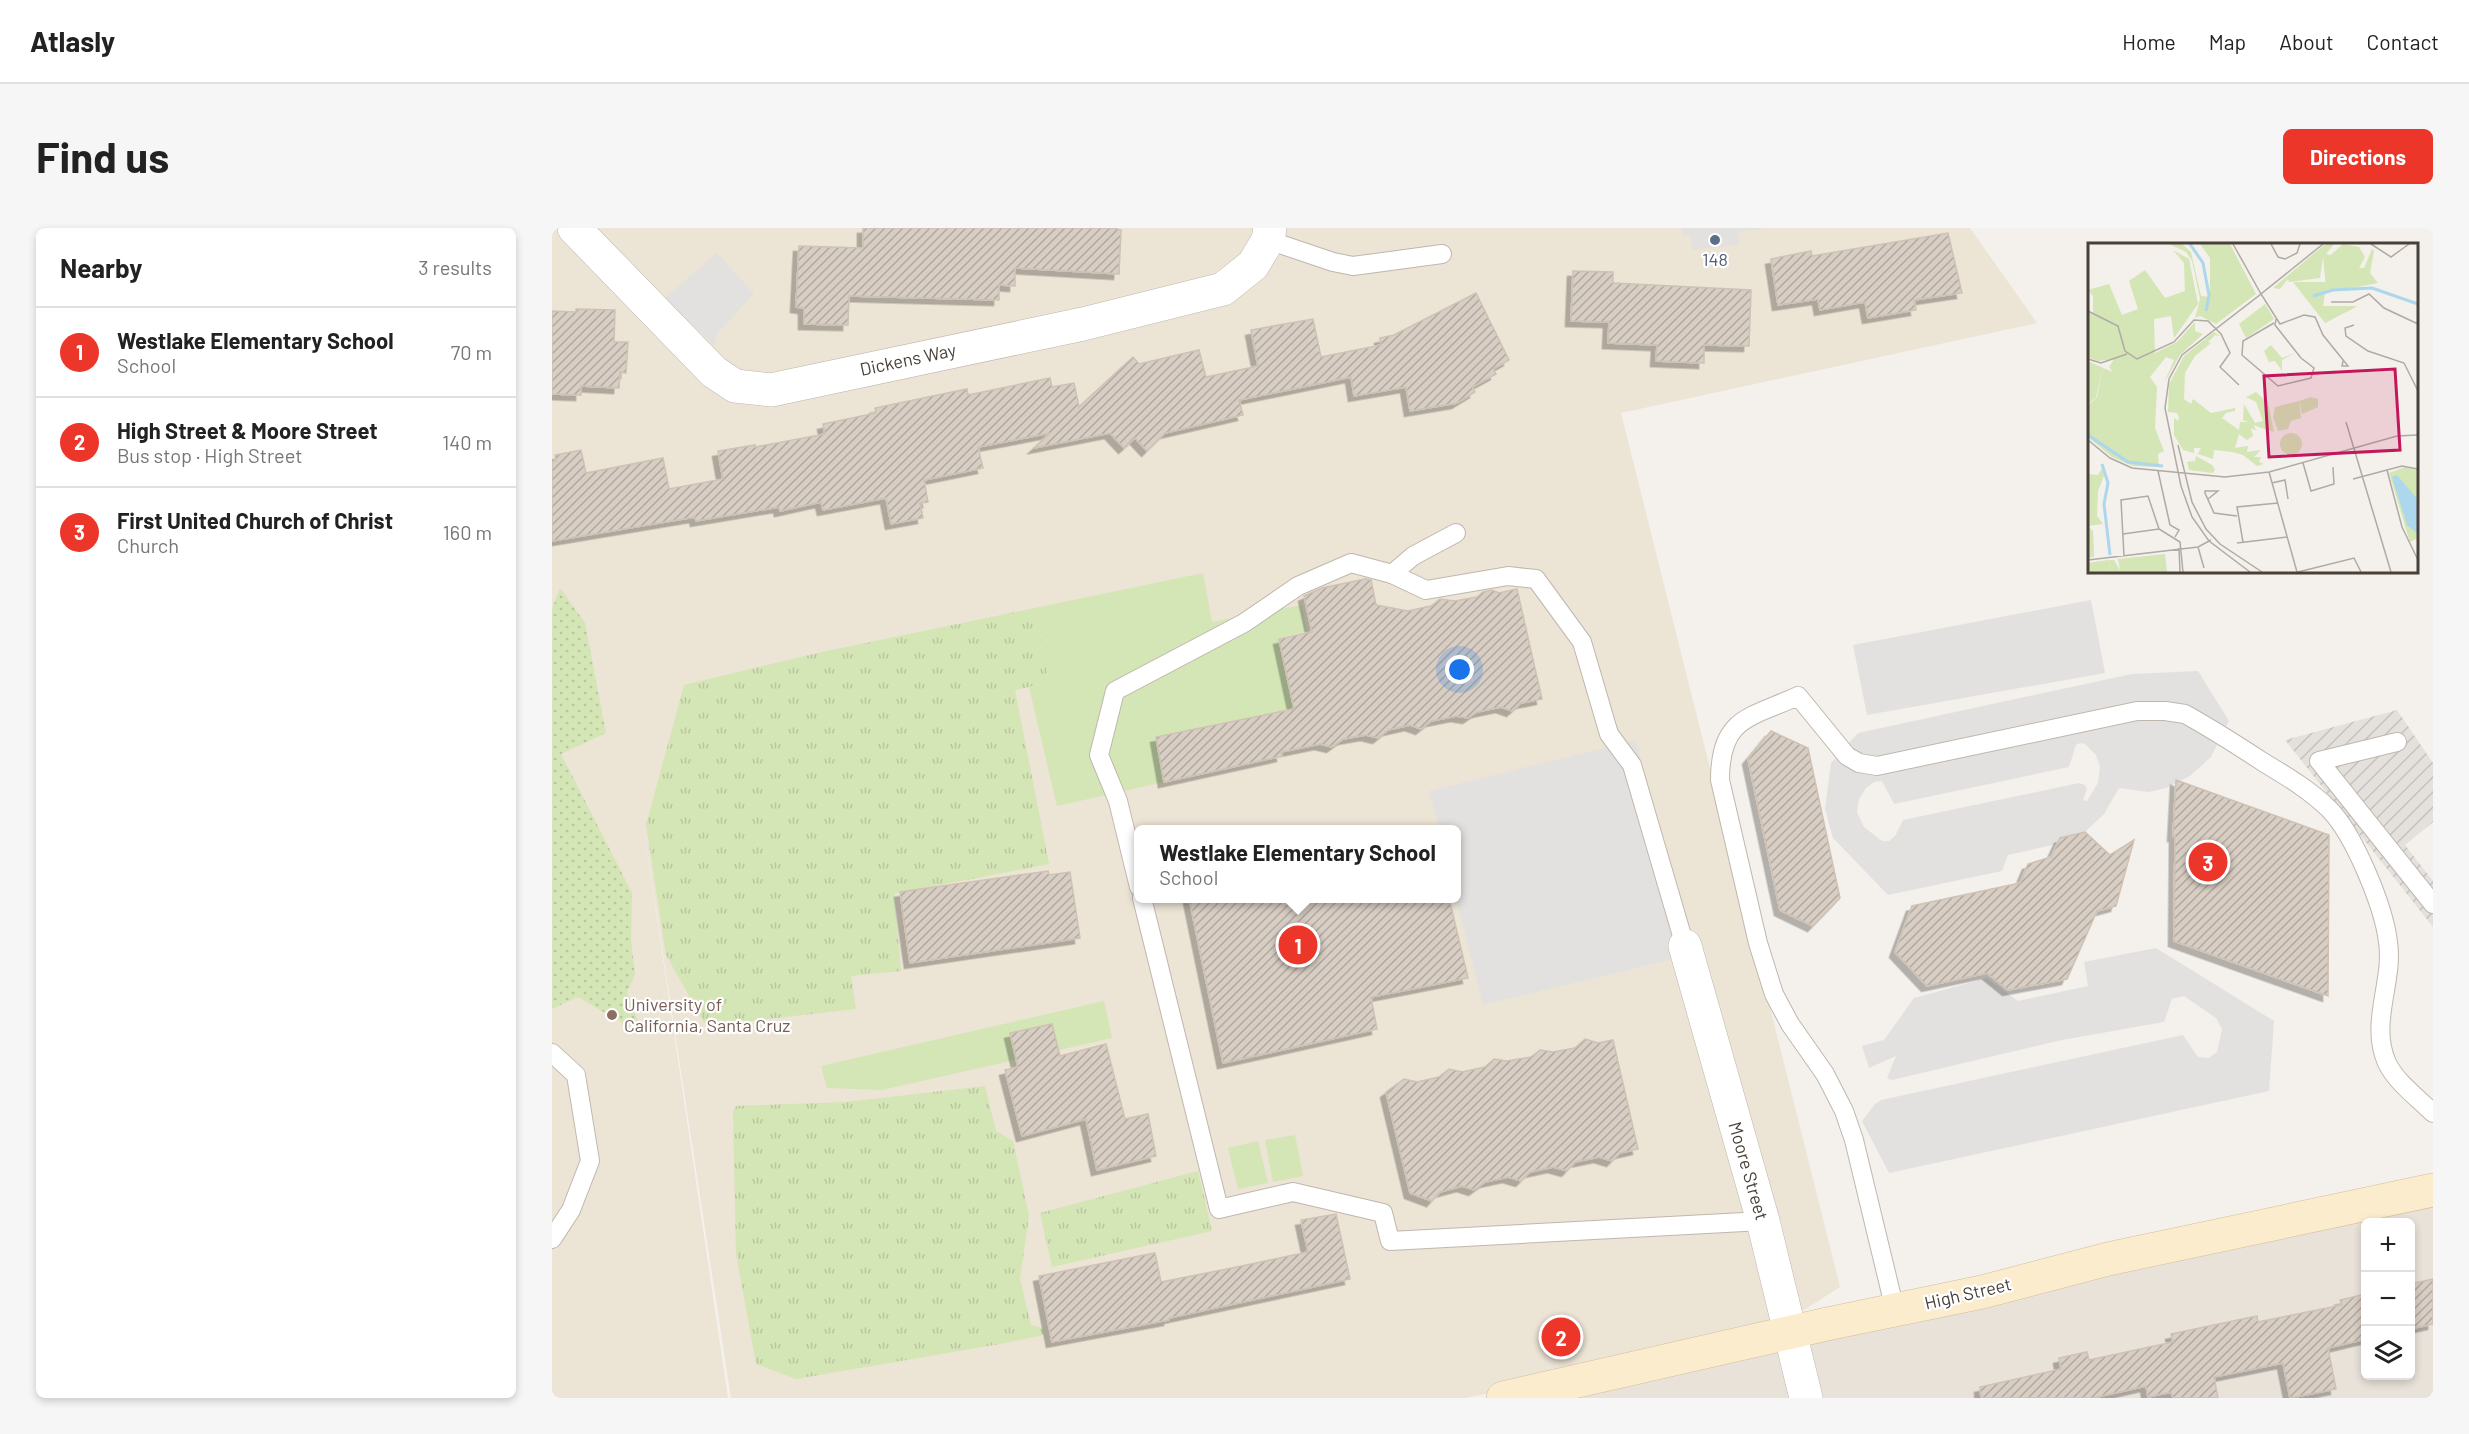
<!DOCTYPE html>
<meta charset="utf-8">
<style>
:root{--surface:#fff;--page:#f6f6f6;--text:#222;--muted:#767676;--line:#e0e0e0;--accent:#ec362a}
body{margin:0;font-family:Barlow,sans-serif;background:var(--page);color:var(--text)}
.controls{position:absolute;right:18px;bottom:18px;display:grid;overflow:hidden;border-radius:9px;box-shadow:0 3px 9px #0003}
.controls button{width:54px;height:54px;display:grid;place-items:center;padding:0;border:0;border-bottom:2px solid var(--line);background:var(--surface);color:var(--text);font:30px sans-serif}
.you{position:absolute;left:908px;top:442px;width:21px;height:21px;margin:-15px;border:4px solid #fff;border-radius:50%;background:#1a73e8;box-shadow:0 0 0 9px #1a73e833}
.badge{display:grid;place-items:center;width:39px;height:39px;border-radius:50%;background:var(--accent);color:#fff;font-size:20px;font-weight:700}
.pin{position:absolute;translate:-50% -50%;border:3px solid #fff;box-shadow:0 2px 6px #0006}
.popup{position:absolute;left:582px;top:597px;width:327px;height:78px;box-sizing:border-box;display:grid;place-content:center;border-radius:9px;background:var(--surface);filter:drop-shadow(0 2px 4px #0005);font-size:20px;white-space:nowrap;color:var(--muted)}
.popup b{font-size:22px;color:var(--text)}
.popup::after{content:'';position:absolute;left:50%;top:100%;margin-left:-12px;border:12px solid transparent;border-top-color:var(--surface)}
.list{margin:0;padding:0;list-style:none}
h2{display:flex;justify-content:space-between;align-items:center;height:78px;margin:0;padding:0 24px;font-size:26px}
h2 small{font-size:20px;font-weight:400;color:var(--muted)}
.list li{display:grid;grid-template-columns:39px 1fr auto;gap:18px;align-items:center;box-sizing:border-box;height:90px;padding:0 24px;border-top:2px solid var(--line)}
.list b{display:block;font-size:22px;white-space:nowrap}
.list p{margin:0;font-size:20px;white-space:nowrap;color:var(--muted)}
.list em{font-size:20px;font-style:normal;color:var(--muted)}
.icon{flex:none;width:33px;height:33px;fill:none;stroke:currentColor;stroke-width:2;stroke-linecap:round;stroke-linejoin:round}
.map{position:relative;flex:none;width:1881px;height:1170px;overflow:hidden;border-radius:9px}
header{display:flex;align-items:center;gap:36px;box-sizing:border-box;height:84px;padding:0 30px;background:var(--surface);border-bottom:2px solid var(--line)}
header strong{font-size:28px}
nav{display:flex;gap:33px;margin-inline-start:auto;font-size:21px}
.intro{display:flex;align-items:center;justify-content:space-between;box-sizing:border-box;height:144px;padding:0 36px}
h1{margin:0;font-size:42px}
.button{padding:15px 27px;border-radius:9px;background:var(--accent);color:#fff;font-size:21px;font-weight:700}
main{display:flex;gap:36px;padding:0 36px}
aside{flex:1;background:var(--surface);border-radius:9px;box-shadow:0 3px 9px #0003}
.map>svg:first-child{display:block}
.residential{fill:#e8e2d9;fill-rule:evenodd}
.industrial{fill:url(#industrial-furrows)}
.education{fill:#ece4d5;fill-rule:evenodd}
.grass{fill:url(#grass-dots)}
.park{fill:url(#park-tufts)}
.garden{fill:#d4e5b6}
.parking{fill:#e3e1df;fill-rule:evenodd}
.building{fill:url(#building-hatch);stroke:#cfc2b4;stroke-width:1.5;filter:url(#shadow)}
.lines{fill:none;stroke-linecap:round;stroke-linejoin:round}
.service-casing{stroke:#bfb7ad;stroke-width:20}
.minor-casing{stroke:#bfb7ad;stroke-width:34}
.secondary-casing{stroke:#d1bf9d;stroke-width:34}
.service{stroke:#fff;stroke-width:18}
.minor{stroke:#fff;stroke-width:33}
.secondary{stroke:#fbeccd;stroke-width:33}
.service-dot{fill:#5c6f8a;stroke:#fff;stroke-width:2}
.education-dot{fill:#8d6e63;stroke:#fff;stroke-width:2}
.labels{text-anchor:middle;stroke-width:4.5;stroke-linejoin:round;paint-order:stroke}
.service-label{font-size:18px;fill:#4e5e75;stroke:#fff}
.street-label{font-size:18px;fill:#484139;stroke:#fff}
.education-label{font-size:18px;fill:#785e54;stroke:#fff;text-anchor:start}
.inset-river{fill:none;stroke:#acd7ec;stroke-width:3}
.inset-road{fill:none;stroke:#afaaa4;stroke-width:1.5}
.view{fill:#c2185b;fill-opacity:0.15;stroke:#c2185b;stroke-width:3}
.inset-edge{fill:none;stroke:#484139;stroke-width:3}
</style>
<header>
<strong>Atlasly</strong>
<nav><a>Home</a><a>Map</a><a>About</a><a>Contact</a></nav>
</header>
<div class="intro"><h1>Find us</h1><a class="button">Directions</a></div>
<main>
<aside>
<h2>Nearby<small>3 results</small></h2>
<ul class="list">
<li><span class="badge">1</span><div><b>Westlake Elementary School</b><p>School</p></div><em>70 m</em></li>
<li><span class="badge">2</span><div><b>High Street &amp; Moore Street</b><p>Bus stop · High Street</p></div><em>140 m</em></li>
<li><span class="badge">3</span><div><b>First United Church of Christ</b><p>Church</p></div><em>160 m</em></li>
</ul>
</aside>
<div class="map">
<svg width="1881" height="1170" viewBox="0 0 1881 1170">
<defs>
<pattern id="industrial-furrows" width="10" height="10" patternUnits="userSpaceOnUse" patternTransform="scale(1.5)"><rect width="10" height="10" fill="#e4e0dc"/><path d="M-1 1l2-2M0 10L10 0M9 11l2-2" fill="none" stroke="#c5c1be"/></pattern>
<pattern id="grass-dots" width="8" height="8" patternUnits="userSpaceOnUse" patternTransform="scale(1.5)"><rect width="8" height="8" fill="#d4e5b6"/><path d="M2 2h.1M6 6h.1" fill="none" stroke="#b8c69d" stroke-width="1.8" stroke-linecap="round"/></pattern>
<pattern id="park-tufts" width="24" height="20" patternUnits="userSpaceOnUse" patternTransform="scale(1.5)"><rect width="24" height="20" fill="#d4e5b6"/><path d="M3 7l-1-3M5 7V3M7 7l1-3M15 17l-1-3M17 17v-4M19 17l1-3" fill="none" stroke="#b8c69d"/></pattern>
<pattern id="building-hatch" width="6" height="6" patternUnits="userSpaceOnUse" patternTransform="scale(1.5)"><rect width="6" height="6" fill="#d8cec4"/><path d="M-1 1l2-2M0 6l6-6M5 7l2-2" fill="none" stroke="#b1a9a0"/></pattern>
<filter id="shadow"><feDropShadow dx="-5.5" dy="5.5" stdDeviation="0" flood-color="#0004"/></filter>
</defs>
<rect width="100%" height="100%" fill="#f4f0eb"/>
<path class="residential" d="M1881,972V1170H984ZM1814,994H1858V1148H1814Z"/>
<polygon class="industrial" points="1845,482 1881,535 1881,594 1853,617 1881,653 1881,699 1733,512"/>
<path class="education" d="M0,0H1418L1485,95L1069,185L1288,1059L1200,1115L912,1170H179L90,589L176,1170H0ZM587,602H905V670H587Z"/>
<polygon class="grass" points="8,360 33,395 54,505 9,526 80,665 79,712 83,746 75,764 91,807 26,769 0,781 0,381"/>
<g class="park">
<polygon points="483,380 497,455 463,462 497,636 342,666 349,743 299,748 304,781 154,798 114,727 94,597 132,457 270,424"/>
<polygon points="433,858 444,903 461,913 477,988 468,1051 479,1097 491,1100 492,1107 448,1116 244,1151 204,1136 184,1025 181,884 184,878 294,874"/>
<polygon points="646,943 660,1003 500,1039 488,985"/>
</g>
<g class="garden">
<polygon points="651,345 660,394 750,377 755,404 726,410 742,482 604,509 612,554 505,578 477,459 497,454 483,380"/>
<polygon points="552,773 560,810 330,862 275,860 269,838"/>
<polygon points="743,907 751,948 721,954 713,912"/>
<polygon points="706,913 716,955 686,961 676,920"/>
</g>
<g class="parking">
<polygon points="1130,0 1212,0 1186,4 1187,17 1140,22 1138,7 1130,8"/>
<polygon points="165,25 202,66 165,105 162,117 112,71"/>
<polygon points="1539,372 1553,445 1315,487 1301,417"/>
<path d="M1646,443L1677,493L1659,529L1638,548L1614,560L1597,564L1567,560L1552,586L1533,604L1508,610L1505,616L1456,627L1450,643L1336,667L1281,610L1273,581L1279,535L1306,505L1580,446ZM1528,515L1533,516L1544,527L1548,539L1546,555L1535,573L1531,572L1535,561L1533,557L1527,555L1351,592L1343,608L1337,613H1330L1312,599L1305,584L1307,571L1314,560L1322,554L1330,553L1342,576L1517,539L1524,517Z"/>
<polygon points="1084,512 1137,727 931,777 904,671 905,602 887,601 877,563"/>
<polygon points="1604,720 1722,793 1717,863 1337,945 1310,893 1323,876 1329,872 1631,807 1646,829 1657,830 1665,824 1670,801 1664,790 1632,768 1620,771 1612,794 1510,812 1340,852 1335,850 1344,828 1317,840 1310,818 1332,812 1362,770 1435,750 1466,773 1536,758 1532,734"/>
</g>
<g class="building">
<polygon points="311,0 561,0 569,2 567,46 463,40 463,58 447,57 447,72 297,68 296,97 252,96 252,80 244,79 247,18 311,20"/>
<polygon points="1396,5 1410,65 1362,72 1364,82 1316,90 1313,74 1268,82 1266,71 1226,77 1219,31 1259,23 1260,28"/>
<polygon points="1021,43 1061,44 1061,55 1199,62 1197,118 1152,117 1152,135 1104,133 1105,117 1056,115 1057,94 1019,93"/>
<polygon points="924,65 957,132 941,141 944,146 920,159 923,164 905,175 858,183 854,159 802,168 799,149 687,172 691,187 613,205 595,223 583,210 572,220 558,205 482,220 498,205 426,219 431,240 372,252 376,274 368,275 371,290 339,296 334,270 271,282 269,274 228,283 227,279 144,293 143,289 0,313 0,234 4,233 3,227 29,222 34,245 111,230 117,261 171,251 166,223 203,217 203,219 273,206 271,196 324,185 323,180 415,161 416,167 498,150 500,159 522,155 527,179 581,129 587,136 647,122 654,149 706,138 699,102 761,91 769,129 829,117 828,110 842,107"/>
<polygon points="24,81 63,82 62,114 76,114 74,145 68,144 67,160 29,158 29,167 0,166 0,83 24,84"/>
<polygon points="813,351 819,352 824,377 856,383 879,378 888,371 903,373 925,369 931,364 940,362 947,365 965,361 990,471 969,475 960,483 949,479 925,484 916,490 904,488 879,493 869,501 858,497 836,502 826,510 814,507 791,511 780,519 768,516 729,524 730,528 612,554 604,509 742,481 727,411 760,404 752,368 770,360"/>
<polygon points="1219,503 1256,520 1288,670 1261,698 1228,682 1196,531"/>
<polygon points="1624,552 1777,607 1776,768 1622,713 1623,607 1621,608"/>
<polygon points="1533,604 1558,627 1582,612 1564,678 1545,683 1515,751 1456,762 1435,745 1375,758 1343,724 1360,678 1468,655 1476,636 1499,629 1508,610"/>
<polygon points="496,643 497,647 518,644 528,710 358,735 348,664"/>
<polygon points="637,670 897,670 916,750 819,769 825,801 671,835"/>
<polygon points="500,796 508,828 554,816 573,891 596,886 604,928 545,942 534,891 470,908 453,842 466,839 458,805"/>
<polygon points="1033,811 1046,815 1061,812 1086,921 1068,925 1060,933 1047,929 1023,934 1015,943 1001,939 978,944 969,953 956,949 933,954 922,962 910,958 888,964 880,973 858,965 834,864 852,851 865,854 887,849 897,841 910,844 933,839 942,831 955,833 979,829 988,822 1001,824 1023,820"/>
<polygon points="784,986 798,1051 617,1090 617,1092 500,1114 487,1048 603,1025 609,1054 685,1039 756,1024 749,992"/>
<polygon points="1881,1051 1881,1096 1858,1101 1858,1056"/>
<polygon points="1814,1066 1814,1111 1776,1120 1784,1161 1738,1170 1731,1135 1662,1149 1666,1170 1621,1170 1619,1164 1596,1169 1594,1158 1541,1170 1429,1170 1428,1159 1509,1141 1507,1130 1535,1124 1537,1132 1621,1114 1619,1106 1705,1088 1706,1094 1790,1077 1788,1072"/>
</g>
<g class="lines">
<defs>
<g id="service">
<polyline points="716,12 781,34 801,38 890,26"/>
<polyline points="840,346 861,328 904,305"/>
<polyline points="1845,514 1767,533 1881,676"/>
<polyline points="587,659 566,573 547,527 563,463 692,395 746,358 799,335 840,346 874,362 956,348 984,351 1030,414 1057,506 1080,537 1133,718"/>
<polyline points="590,670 667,981 741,964 831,985 838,1013 1211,993"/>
<polyline points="0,825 24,847 38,933 19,982 0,1011"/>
<path d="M1343,1082L1302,912L1292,883L1273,846L1238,796L1222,766L1206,715L1168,552C1168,489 1198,490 1246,468L1295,528L1307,535L1325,538L1585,483H1613L1633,486C1660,501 1685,517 1711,534C1734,548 1758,562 1777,581C1802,606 1832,679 1836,714C1842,754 1817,795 1835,835C1844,854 1866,870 1881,885"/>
</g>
<g id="minor">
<polyline points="22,0 162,144 183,158 219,162 531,96 671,61 701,37 716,12 718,0"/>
<polyline points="1133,718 1211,993 1254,1170"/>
</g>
<polyline id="secondary" points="951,1170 1275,1096 1430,1064 1556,1031 1881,962"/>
</defs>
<use href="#service" class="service-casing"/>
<use href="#minor" class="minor-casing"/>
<use href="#secondary" class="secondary-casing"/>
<use href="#service" class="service"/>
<use href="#minor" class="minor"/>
<use href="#secondary" class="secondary"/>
</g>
<circle class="service-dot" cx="1163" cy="12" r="6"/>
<circle class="education-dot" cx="60" cy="787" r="6"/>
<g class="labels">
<g class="service-label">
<text x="1163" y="38">148</text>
</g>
<g class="street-label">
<text transform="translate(356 132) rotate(-12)" y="6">Dickens Way</text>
<text transform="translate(1196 943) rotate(74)" y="6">Moore Street</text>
<text transform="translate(1416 1066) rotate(-13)" y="6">High Street</text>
</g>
<g class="education-label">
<text x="72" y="783">University of<tspan x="72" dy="21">California, Santa Cruz</tspan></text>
</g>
</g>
<g transform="translate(1536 15)">
<rect width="330" height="330" fill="#f4f0eb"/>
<path d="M81,1H94L103,9L113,53L122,54V15L112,1H142L168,51L128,81L112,73L107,75L112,56L104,18L98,9ZM237,1H246L238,11L270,21L238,43L235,14L232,35L201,39L200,36L192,46L185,45ZM85,7L101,16L110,61L86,95L83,73L66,76L67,110L89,99L107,79V88L115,91L92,112L76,140L86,117L78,114L62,134L69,144L67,185L76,208L70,211L71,224L45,223L24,214L0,194V162L9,154L15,125L25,129L21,124L26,116L10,118L0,114V69L5,71V53L0,47L21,41L34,72L50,66L41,38L57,27L77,55L97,48L96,20ZM177,61L186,76L158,95L151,81ZM126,89L132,93L127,92L120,99L123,100L107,113L97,130L96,156L103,161L105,156L123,170L147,165V168L138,170L134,175L151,187L152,179H160L155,177L156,161L167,180L175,178L168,159L158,154L168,149L180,160L186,189L165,182L169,188L163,185L165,193L159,197L151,191L147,205L160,203L159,209L173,207L166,214H173L171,219L176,221L169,223L155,212L144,209L126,207L125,216L110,211L113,205H106V210L95,207L86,192V175L90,178L91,175L89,170L80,169L81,141L96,113ZM183,102L194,115L207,110L194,117V128L187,118L181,119L176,108ZM108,213L124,222L127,227L124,230L101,227L99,219L107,218ZM14,225L16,233L10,248L9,273L15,281L0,283L5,288L6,307V314L0,315V231L10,232Z" fill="#d4e5b6"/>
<path d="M20,317L23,329H2L0,320Z" fill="#d4e5b6"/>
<path d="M255,1L271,4L277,14L271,25H276L284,6L286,8L282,30L290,40L237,50L235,63H270L237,80L205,39H238L237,17ZM36,129H51V221L29,214L0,188V179L18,197L34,180ZM211,158L213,175L203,178L200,186L190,188L185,174L187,164ZM192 201a11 11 0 1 1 22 0a11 11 0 1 1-22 0ZM317,224L330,227V295L322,299L301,230ZM77,311L79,329H23L20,317H26L32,327L30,316Z" fill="#d4e5b6"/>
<path d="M0,118L15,125L8,154L0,161ZM223,154L230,156V164L214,171L211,158Z" fill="#d4e5b6"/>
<path d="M309,232L330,257V291L319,282L304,234Z" fill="#acd7ec"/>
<path class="inset-river" d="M102,1L115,20L121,52L118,68M225,53L245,47L284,45L330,61M0,192L40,219L75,223M14,221L20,240L16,261L22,312"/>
<path class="inset-road" d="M145,1L173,51L94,112L81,136L77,165L93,243L104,274L121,298L162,329M183,1L190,14L197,16L209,10L212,1M235,1L173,51L192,81L216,72L227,74L235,92L260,123H254L255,118M283,1L303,14L321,1M243,59H265L281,51L296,65L330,81M0,68L30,83L37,108L49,116L86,99L106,77L120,78L133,91L142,110L132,124L151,142M186,80L155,98L154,112L190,143L223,135L226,125L213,115L187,82L188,76M266,82L257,85L258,93L280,108L316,120L330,148M0,116L13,120L39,111M258,179L303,329M0,197L22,215L44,225L137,234L181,229L309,193L330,192M90,202L104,259L118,286L132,301L174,329M215,220L223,248L246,241L245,224M299,227L314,284L330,317M70,228L82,282L91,287L87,294M181,229L209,329M265,236L314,223L330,226M184,240L197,237L200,256M120,256L130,248H117V250L126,270L149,273M35,291L71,286M155,299L149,264L190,260M149,300L199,294M110,304L116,325M91,305L92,329M36,313L33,257L60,253L71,286L92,299L95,329M0,317L110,304L123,297M210,329L266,315L273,329"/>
<path class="view" d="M307,126L312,207L181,214L176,133Z"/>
<rect width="330" height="330" class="inset-edge"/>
</g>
</svg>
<div class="controls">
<button>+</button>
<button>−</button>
<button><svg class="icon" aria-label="layers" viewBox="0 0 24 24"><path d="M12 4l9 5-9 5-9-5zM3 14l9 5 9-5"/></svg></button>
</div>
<div class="you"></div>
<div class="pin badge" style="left:746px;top:717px">1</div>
<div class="popup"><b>Westlake Elementary School</b>School</div>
<div class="pin badge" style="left:1009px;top:1109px">2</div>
<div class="pin badge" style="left:1656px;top:634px">3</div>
</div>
</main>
